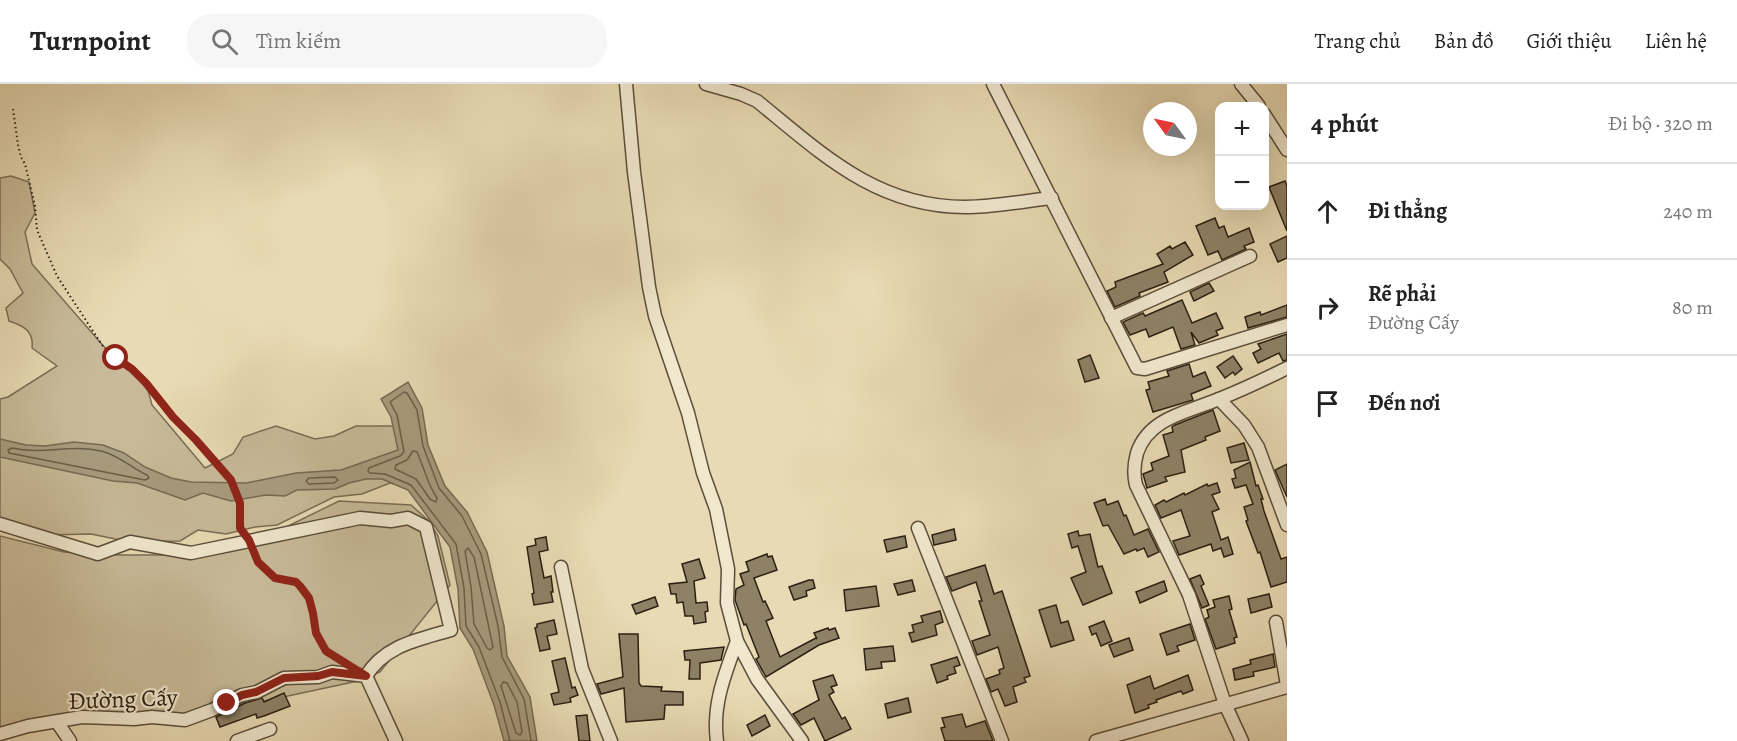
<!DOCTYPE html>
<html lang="vi">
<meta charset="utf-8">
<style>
:root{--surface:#fff;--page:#f6f6f6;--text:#222;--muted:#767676;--line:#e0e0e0}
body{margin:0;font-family:Alegreya,serif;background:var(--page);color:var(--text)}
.controls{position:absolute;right:18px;top:18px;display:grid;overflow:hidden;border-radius:12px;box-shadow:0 6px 24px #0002}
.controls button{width:54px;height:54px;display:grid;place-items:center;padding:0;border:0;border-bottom:2px solid var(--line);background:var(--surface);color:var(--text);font:30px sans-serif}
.compass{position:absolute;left:1143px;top:18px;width:54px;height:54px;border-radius:50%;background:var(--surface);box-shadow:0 6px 24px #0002;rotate:303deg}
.stop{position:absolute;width:18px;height:18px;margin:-14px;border:4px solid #8f2418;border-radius:50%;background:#fff}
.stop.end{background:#8f2418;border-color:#fff;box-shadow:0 2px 6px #0008}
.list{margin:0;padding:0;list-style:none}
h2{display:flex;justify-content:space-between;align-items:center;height:78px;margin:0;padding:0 24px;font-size:26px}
h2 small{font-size:20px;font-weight:400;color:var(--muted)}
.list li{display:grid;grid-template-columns:39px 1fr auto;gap:18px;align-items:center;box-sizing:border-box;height:96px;padding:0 24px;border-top:2px solid var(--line)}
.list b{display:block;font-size:22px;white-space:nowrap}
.list p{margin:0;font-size:20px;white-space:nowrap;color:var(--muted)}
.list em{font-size:20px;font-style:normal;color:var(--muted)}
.icon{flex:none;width:33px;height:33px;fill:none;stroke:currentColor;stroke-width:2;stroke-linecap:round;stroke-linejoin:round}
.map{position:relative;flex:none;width:1287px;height:657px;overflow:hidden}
header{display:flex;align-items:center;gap:36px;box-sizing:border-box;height:84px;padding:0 30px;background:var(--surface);border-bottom:2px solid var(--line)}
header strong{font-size:28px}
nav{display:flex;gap:33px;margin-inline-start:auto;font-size:21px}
.search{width:420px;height:54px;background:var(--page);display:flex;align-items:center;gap:15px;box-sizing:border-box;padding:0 21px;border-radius:24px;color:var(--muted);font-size:22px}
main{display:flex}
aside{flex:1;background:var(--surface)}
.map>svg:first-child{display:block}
.green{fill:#c8ba98;stroke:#7a6d55;stroke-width:1.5}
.water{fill:#a89b7d;stroke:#766a52;stroke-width:1.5}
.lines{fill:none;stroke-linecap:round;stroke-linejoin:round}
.shore{stroke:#6a5e48;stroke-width:1.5}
.building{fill:#8e8166;stroke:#2c2012;stroke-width:1.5}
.minor-casing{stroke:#5b4e3a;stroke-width:15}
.path{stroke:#2c2012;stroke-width:2;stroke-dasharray:1.5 3;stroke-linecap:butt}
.minor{stroke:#f0e7ce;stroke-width:12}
.route{stroke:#8f2418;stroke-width:8}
.labels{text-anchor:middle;stroke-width:4.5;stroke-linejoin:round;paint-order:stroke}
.street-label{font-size:24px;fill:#2c2012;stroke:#f0e7ce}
</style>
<header>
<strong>Turnpoint</strong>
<div class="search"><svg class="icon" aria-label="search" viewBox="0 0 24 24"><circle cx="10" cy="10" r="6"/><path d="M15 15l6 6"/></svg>Tìm kiếm</div>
<nav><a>Trang chủ</a><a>Bản đồ</a><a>Giới thiệu</a><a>Liên hệ</a></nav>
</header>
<main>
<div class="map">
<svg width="1287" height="657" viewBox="0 0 1287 657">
<rect width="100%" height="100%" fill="#e8dab4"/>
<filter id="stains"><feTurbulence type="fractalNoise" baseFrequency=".00333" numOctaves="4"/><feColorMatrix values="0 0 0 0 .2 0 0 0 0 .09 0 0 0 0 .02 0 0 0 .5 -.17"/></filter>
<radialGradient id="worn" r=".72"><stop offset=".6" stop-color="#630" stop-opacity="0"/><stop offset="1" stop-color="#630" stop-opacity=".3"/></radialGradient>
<g class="green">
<path d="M11,92L29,98L35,129L25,148L32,180L106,265L146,299L152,321L205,384L233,370L243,353L276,342L315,355L334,352L356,342H408L440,412L390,399L362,410L334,413L277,441L255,443L226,450L198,446L180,457L130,458L91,450L44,451L0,441V315L8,313L57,282L32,264C34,247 24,242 9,237L6,224L23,209L10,185L0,175V94Z"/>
<polygon points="339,417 411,421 429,437 438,452 450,501 380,588 358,597 195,632 0,644 0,452 64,468 121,471 183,471 274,449"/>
</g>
<polygon class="water" points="408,298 422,324 428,361 445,402 467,428 487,468 504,542 507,572 530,613 537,657 504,657 494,621 473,565 460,544 458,505 450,463 408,406 382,395 366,395 349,399 335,405 297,406 285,412 266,411 231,417 203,409 185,416 137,399 113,397 0,373 0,355 26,361 45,362 74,358 103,361 124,369 145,383 171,394 191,398 246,399 296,389 341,386 398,366 391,333 381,315"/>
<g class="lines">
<g class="shore">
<path d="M12,364C42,371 71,360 101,367C119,371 131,384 147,391L149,394L145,396L9,369L8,366Z"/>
<path d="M413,367L417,368C424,383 428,402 437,414L436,418L430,415L416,395L395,385L396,381L407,376Z"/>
<polygon points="335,393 338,396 334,399 309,400 306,397 309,394"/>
<polygon points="468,464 474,473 493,563 490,566 487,564 474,540 471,503 465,467"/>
<polygon points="503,598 507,599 517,618 522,648 520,651 516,649 501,602"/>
<polyline points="510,657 500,618 479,563 466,542 464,504 456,460 411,401 385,390 370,389 368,387 369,384 400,372 404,368 397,331 390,318 404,308 407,309 417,326 423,362 439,404 462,432 481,470 498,542 502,573 524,615 531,657"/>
</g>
</g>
<g class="building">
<polygon points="1285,97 1287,102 1287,147 1269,103"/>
<polygon points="1215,134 1219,144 1224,142 1228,153 1249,144 1254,158 1244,162 1246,165 1222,176 1218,167 1208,171 1196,142"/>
<polygon points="1287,152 1287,174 1278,178 1270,160"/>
<polygon points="1185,158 1193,171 1164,188 1168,198 1139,209 1140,212 1115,223 1107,207 1116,203 1115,198 1163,180 1157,170 1170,162 1172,165"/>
<polygon points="1209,199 1214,207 1194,217 1190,208"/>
<polygon points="1182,216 1192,239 1216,229 1223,244 1216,247 1218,251 1199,259 1191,248 1195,261 1181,265 1173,243 1149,253 1146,245 1130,251 1123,238 1143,229 1145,232"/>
<polygon points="1287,221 1287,233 1248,244 1245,233 1260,228 1261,231"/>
<polygon points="1287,250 1287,276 1283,277 1279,269 1258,279 1253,269 1261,265 1258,260"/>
<polygon points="1090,271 1099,294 1085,298 1078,276"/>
<polygon points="1233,272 1242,285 1235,291 1233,288 1225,294 1217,283"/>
<polygon points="1189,280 1193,293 1205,288 1211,302 1191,310 1193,316 1153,328 1146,306 1150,305 1148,298 1169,292 1167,287"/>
<polygon points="1213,326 1220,347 1205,353 1206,356 1181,366 1185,388 1165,393 1167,397 1147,404 1143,390 1153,386 1151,379 1169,372 1163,351 1173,348 1172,343 1175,341"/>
<polygon points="1244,359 1249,376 1231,379 1227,364"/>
<polygon points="1250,378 1256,402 1258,401 1263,415 1261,415 1264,427 1281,475 1287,473 1287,498 1271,503 1260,468 1258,469 1246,437 1248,436 1244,423 1253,420 1246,401 1235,404 1232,395 1236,394 1234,386"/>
<polygon points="1287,380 1287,413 1275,386"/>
<polygon points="1217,399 1220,408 1212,411 1219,425 1212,428 1221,456 1228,453 1233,470 1224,473 1221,464 1213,467 1211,460 1179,471 1173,457 1190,452 1181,426 1161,434 1155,421 1164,416 1166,418 1184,409 1185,411 1207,400 1208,402"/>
<polygon points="1105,415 1107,421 1118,417 1124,432 1126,431 1134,451 1148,445 1159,468 1148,473 1144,464 1137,467 1136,465 1124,470 1108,441 1103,442 1094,419"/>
<polygon points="954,445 956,456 934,461 932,451"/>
<polygon points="1078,447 1079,452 1090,450 1098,483 1102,482 1112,509 1083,521 1071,494 1086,488 1078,462 1072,464 1068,450"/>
<polygon points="905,452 907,463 887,468 884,456"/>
<polygon points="546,453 548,466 539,468 544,494 551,492 553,508 551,508 553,518 534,521 532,510 534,509 527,463 536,461 535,455"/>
<polygon points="767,470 768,473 772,472 777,486 754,494 763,518 765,517 773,534 766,537 780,573 816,554 817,555 814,549 828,544 829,546 835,544 839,554 819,561 766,593 756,575 759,573 746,540 744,541 735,516 736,505 744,501 740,490 749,487 746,478"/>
<polygon points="699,475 705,494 694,497 696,519 707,518 708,527 705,528 706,538 694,540 693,532 685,532 683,518 677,519 676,510 671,510 669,500 687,498 682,480"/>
<polygon points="985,481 994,510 1002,507 1030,592 1024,594 1026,598 1013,603 1017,618 1005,622 998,605 991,608 986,595 1000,590 999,586 1004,584 998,563 977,571 972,557 990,551 979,517 982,517 976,498 952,507 946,493"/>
<polygon points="1200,491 1204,500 1201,502 1209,521 1202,524 1190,495"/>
<polygon points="809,496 813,496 815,504 806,507 807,512 794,516 789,503"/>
<polygon points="912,496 915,507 898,511 894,500"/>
<polygon points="1164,497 1167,507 1140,519 1136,508"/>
<polygon points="876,502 879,522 846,527 844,506"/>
<polygon points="1269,510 1272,523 1251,529 1248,515"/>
<polygon points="1229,512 1232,525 1229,526 1237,553 1234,554 1235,559 1216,565 1205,535 1209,533 1207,526 1215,523 1213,516"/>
<polygon points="655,513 658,522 636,530 632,521"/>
<polygon points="1056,521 1061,539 1068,537 1074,556 1051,563 1039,526"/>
<polygon points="940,527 943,538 935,541 937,551 912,558 909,549 914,548 912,541 923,538 921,532"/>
<polygon points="554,536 557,550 547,552 550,565 540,567 535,544 537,543 537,540"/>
<polygon points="1104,537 1112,557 1101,562 1096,549 1092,551 1089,543"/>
<polygon points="1190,540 1195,556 1177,562 1179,567 1167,571 1160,550"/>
<polygon points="619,550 638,550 639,599 641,602 662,603 661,607 683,608 683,621 665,621 664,635 626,638 624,604 601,610 597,600 623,593"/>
<polygon points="1129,554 1133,566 1114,573 1109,561"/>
<polygon points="893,562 895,577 881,578 882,584 866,586 864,565"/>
<polygon points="724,563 721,576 700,579 700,595 689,595 690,576 685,576 684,567"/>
<polygon points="1273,570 1275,583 1253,588 1254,592 1235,596 1233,585 1251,580 1250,576"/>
<polygon points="957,573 960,581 954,583 956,589 947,592 948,595 937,599 931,581"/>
<polygon points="565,574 572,604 575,603 578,611 570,614 571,618 554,621 551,610 559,608 552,577"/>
<polygon points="833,591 837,601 831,603 834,608 829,611 842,635 845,633 851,645 825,657 814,634 801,641 793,630 819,616 813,597"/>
<polygon points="1188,591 1193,606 1183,610 1181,607 1156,616 1157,618 1148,621 1149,624 1135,629 1127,601 1150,592 1154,605"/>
<polygon points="284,609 290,622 264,632 257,634 256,630 220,643 216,633 245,619 262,614 264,618"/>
<polygon points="908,614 911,628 888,634 885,620"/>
<polygon points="962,630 966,643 985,637 993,657 945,657 941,644 945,643 942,634"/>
<polygon points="587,631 590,657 579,657 576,632"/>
<polygon points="765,631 770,642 752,652 747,641"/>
</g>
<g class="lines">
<defs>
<g id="minor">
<polyline points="626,0 634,88 649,203 655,232 688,329 703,389 716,425 728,485 727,519 737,557 757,595 802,657"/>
<path d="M706,0L741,10L757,17C821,69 876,123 965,123C994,123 1024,117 1052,114"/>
<polyline points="993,0 1137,284 1145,285 1287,241"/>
<polyline points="1241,0 1259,22"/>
<polyline points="1264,30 1287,66"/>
<polyline points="1111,234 1250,172"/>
<polyline points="1219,315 1244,341 1258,363 1287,441"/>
<path d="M0,440L98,470L130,458L191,469L360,434L391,437L408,434L426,443L451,546C418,556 385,561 366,592"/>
<polyline points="918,444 1002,657"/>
<polyline points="561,483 582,585 611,657"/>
<polyline points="1276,538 1287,601"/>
<polyline points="57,638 70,657"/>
<polyline points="0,650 28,642 82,633 134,635 152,633 185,636 212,626 242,611 257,608 284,594 318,593 332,588 366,592 396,657"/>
<polyline points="237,657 270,645"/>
<path d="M717,657C712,621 725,590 737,557"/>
<polyline points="1096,657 1287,603"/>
<path d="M1242,657L1225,620L1189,511L1136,401C1133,389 1134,380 1137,369C1149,333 1189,328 1219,315C1242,306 1265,295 1287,284"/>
</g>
</defs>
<use href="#minor" class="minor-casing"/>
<g class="path">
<polyline points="13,25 18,61 21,73 25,80 35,122 37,146 57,192 102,261 115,274 132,285 165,321 173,333 196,355 231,397 240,419 242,446"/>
<path d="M253,467C257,477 266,490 277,495C286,499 294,496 302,504C318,522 308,552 327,567C331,571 338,574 343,577"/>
</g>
<use href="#minor" class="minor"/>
</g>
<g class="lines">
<polyline class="route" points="116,274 132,285 146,299 173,333 196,356 231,396 240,419 240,444 249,456 258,478 275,494 296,498 300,502 309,514 313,529 316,549 326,567 366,592 332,588 318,592 284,594 256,608 242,611 227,619"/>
</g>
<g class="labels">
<g class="street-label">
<text transform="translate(123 615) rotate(-2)" y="8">Đường Cấy</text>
</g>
</g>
<rect width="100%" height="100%" filter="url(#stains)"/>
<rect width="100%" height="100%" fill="url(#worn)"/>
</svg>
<div class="controls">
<button>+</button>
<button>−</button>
</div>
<svg class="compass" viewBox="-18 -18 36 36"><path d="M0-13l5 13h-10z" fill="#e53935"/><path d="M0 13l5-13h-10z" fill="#767676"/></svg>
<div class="stop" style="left:116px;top:274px"></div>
<div class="stop end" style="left:227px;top:619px"></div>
</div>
<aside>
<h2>4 phút<small>Đi bộ · 320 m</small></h2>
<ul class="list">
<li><svg class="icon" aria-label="ahead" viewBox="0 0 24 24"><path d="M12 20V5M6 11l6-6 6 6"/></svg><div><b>Đi thẳng</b></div><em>240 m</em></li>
<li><svg class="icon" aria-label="right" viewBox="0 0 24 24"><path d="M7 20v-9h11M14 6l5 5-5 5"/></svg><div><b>Rẽ phải</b><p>Đường Cấy</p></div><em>80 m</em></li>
<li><svg class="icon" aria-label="arrive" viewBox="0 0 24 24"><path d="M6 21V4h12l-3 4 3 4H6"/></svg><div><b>Đến nơi</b></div></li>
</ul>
</aside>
</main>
